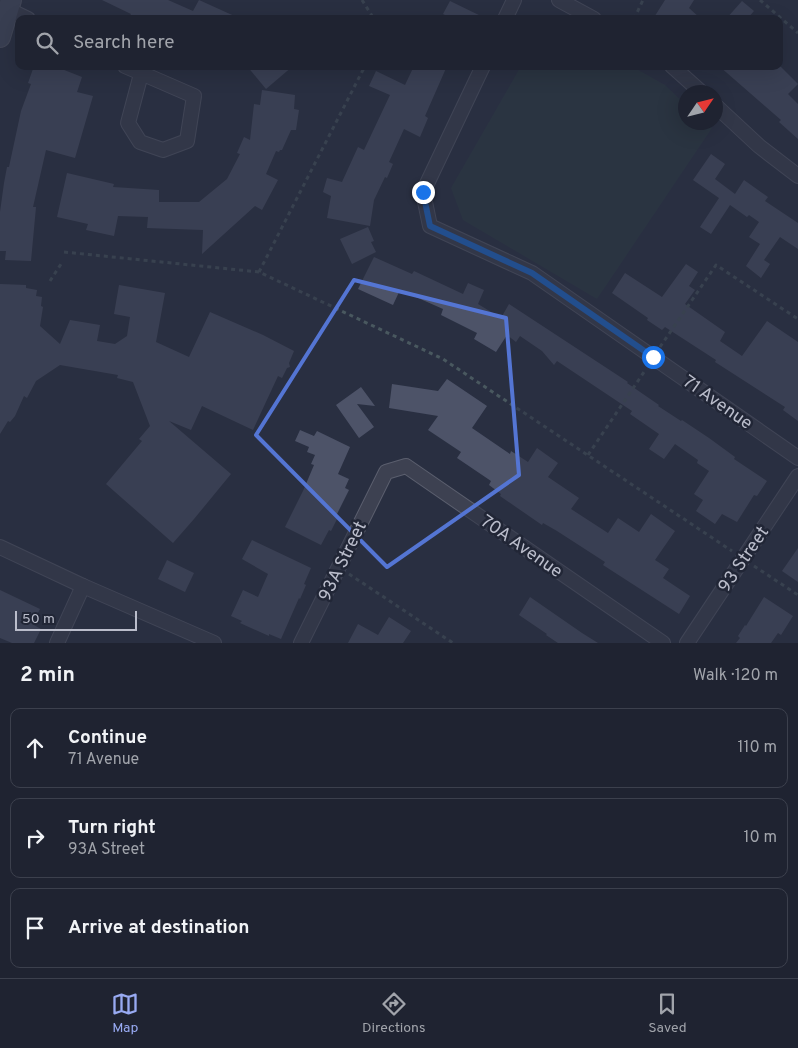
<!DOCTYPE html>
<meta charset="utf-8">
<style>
:root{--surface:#1f2331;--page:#272b39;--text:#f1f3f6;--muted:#a1a4ab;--line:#3c404d;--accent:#98aaf2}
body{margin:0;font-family:Overpass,sans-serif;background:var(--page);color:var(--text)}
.compass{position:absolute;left:678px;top:85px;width:45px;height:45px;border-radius:50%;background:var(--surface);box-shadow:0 5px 20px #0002;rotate:55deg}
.scale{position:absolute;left:15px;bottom:12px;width:122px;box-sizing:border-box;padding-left:5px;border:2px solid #babdcb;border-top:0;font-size:14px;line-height:18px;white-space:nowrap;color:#babdcb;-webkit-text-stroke:4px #212636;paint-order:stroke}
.stop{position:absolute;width:15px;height:15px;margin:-11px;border:4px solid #1a73e8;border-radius:50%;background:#fff}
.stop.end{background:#1a73e8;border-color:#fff;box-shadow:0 1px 5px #0008}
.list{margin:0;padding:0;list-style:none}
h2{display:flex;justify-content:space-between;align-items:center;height:65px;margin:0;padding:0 20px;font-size:21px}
h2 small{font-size:16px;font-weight:400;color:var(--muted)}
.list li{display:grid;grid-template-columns:32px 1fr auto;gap:15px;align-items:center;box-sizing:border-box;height:80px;margin:0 10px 10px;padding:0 10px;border:1px solid var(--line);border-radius:10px}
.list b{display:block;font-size:19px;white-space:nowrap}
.list p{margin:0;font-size:16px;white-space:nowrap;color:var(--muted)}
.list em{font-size:16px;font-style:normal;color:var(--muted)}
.icon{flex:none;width:28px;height:28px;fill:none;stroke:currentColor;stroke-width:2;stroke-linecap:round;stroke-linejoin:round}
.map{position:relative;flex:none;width:798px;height:643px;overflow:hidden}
.search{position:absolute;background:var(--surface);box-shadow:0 5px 20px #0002;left:15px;right:15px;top:15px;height:55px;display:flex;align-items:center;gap:12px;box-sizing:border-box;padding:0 18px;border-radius:10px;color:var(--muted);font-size:19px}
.sheet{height:335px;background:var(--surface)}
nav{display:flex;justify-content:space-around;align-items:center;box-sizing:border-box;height:70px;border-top:1px solid var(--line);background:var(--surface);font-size:14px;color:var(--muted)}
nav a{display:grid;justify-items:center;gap:2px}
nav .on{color:var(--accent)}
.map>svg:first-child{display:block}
.green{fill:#2b3b42}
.building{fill:#4d5368}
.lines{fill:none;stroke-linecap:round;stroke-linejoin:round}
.street-casing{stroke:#5b5f6e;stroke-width:16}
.secondary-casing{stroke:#5b5f6e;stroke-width:22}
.path{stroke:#49585f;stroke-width:3;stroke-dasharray:4 4;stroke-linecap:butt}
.street{stroke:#3d4151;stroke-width:14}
.secondary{stroke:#4b5064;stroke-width:20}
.route{stroke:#1a73e8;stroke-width:6}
.marked{fill:none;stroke:#5475d3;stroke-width:4;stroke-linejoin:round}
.labels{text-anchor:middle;stroke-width:5;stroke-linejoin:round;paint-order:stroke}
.street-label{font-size:18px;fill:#babdcb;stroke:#212636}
</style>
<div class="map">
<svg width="798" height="643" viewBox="0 0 798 643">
<rect width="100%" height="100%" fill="#292f41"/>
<polygon class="green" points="521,66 631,66 665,85 685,104 686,122 706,123 712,128 597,299 463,220 451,188"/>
<g class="building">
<polygon points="102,0 168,0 193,11 199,0 241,19 128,19 131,14"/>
<polygon points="665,0 694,0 689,8 701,19 653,19"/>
<polygon points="450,1 487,19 443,19 445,15 443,14"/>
<polygon points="742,1 754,11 747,19 726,19"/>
<polygon points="34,66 54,66 82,77 77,92 93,96 75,158 46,150 33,207 36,207 31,261 5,260 6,251 0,251 0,212 4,183 7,167 9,167 21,111 31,84 28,83"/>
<polygon points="247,66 293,66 266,89"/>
<polygon points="414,66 447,66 425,116 428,118 420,137 404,129 389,162 393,164 387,178 385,177 374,200 370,226 327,218 331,196 323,192 327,178 342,182 358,147 364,150 390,95 369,86 376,71 405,85"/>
<polygon points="719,66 780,66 798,84 788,94 798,104 798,139 779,122 781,120"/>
<polygon points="262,90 295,95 294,109 299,110 296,130 291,130 282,150 280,150 279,152 276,151 266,174 278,180 262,210 255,206 202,254 203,230 147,228 148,217 118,216 114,236 86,230 88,224 57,217 67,173 114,184 113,187 159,190 159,202 199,202 227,179 240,154 237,153 244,137 250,140 254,104 260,105"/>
<polygon points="711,154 725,164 715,179 735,194 744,180 768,197 765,201 798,223 798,249 780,237 764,260 770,264 761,278 746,266 760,244 749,237 759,222 749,215 747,217 730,205 711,234 700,227 719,198 693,180"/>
<polygon points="368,227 374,241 371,242 376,252 352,264 340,239"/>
<polygon points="374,257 412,274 414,271 463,294 468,283 484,290 478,304 501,318 509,304 628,382 627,383 659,405 658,406 681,421 682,420 709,438 735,457 734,459 767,481 757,496 754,495 737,522 722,514 715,524 696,511 703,500 694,494 709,471 697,463 698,460 675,444 664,459 649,449 659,434 630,414 632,411 557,361 554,365 542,351 520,336 516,342 507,335 496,352 474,339 477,333 441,315 443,309 400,290 393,305 358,289"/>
<polygon points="686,264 698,272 689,286 695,290 685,304 725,332 720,341 742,356 767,321 798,342 798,421 783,410 785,407 715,362 716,360 665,327 662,330 647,320 648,318 612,293 625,273 662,297"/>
<polygon points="0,284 26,285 26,288 37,290 36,296 42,297 41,306 43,307 40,326 60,344 70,320 100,325 97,341 115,344 127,336 130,317 114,314 119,285 165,293 156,342 189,357 210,312 263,335 294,351 289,363 290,367 287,368 282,378 278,376 253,430 202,406 191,430 169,421 231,474 194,519 173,543 106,484 142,441 139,439 150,426 133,382 117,378 118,375 60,365 36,381 27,398 24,396 15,416 10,422 8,421 0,434"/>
<polygon points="447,379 487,406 472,428 510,454 511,451 528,462 537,448 558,463 548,477 579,498 571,509 608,533 618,518 639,532 651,514 675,531 655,560 669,569 663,578 690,596 679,614 603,565 605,562 557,531 543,523 542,525 500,496 501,494 489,485 491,481 457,458 461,452 428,430 438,416 389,408 392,384 438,391"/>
<polygon points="361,387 375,406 357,404 374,427 359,438 336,405"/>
<polygon points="300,430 314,436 317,431 350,447 338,474 349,479 345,488 349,490 336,516 338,517 331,531 329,530 321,545 285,527 303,491 314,465 311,464 315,455 307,452 309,447 295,441"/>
<polygon points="252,540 311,568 304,584 306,585 300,599 299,598 281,639 269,634 269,636 240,623 242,621 231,616 243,590 258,597 268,574 242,559"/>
<polygon points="798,548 798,582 782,571"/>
<polygon points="167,560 194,573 185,592 158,579"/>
<polygon points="0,590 40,609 32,624 41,629 34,643 12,643 0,638"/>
<polygon points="530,597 582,633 598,643 558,643 546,635 547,634 519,615"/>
<polygon points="764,597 793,616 781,635 778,633 771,643 736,643 740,638 738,636 745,625 746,626"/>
<polygon points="389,617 411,631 403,643 348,643 358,624 378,635"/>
</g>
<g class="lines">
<defs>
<g id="street">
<polyline points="559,0 594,19"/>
<polyline points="1,6 28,19"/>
<polyline points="505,19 514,0"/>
<polyline points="125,66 194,96 187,141 163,150 140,142 128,123 141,74"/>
<polyline points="483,66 423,192 430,226 532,273 798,458"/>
<polyline points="672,66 701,92"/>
<polyline points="716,106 759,146 798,176"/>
<polyline points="0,547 83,586 214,643"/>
<polyline points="57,643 83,586"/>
<polyline points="301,643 386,472 406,466 663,643"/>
<polyline points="687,643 798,476"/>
</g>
<polyline id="secondary" points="0,37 11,0"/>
</defs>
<use href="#street" class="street-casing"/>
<use href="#secondary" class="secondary-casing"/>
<g class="path">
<polyline points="362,0 374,19"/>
<polyline points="760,0 798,33"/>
<polyline points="634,19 643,0"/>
<polyline points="64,252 259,272 443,359 732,551"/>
<polyline points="259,272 365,66"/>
<polyline points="50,281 61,264"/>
<polyline points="660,347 716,265 798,319"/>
<polyline points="588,455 646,369"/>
<polyline points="754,566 798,595"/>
<polyline points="349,574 453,643"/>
</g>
<use href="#street" class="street"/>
<use href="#secondary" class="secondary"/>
</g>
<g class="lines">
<polyline class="route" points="423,192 430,226 532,273 653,357"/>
</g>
<path d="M0 0H798V643H0ZM354,280L506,318L519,475L387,567L256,435Z" fill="#292f41" fill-opacity=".55" fill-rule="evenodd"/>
<path class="marked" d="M354,280L506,318L519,475L387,567L256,435Z"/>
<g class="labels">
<g class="street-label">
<text transform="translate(718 402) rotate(35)" y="6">71 Avenue</text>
<text transform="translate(522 546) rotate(35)" y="6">70A Avenue</text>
<text transform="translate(743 559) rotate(-56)" y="6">93 Street</text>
<text transform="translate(342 561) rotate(-64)" y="6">93A Street</text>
</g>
</g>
</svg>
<svg class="compass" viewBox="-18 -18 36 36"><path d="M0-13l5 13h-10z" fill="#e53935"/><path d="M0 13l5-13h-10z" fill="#a1a4ab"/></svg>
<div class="scale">50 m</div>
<div class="stop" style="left:653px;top:357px"></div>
<div class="stop end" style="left:423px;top:192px"></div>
<div class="search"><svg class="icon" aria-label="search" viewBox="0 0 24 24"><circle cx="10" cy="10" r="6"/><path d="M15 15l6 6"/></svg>Search here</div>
</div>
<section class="sheet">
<h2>2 min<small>Walk · 120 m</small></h2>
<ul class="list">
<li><svg class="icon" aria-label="ahead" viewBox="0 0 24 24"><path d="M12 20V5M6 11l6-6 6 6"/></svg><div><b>Continue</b><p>71 Avenue</p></div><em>110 m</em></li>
<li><svg class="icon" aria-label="right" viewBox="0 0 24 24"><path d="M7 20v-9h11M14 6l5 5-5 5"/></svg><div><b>Turn right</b><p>93A Street</p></div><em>10 m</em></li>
<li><svg class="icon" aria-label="arrive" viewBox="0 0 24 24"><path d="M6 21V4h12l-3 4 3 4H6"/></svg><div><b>Arrive at destination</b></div></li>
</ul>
</section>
<nav>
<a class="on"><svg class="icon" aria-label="map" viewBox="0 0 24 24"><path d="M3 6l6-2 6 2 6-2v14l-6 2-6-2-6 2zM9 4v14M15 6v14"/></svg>Map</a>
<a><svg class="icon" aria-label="directions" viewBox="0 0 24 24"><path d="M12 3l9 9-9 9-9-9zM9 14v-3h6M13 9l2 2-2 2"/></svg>Directions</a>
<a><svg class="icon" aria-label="saved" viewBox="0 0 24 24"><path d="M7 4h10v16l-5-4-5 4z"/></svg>Saved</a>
</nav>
